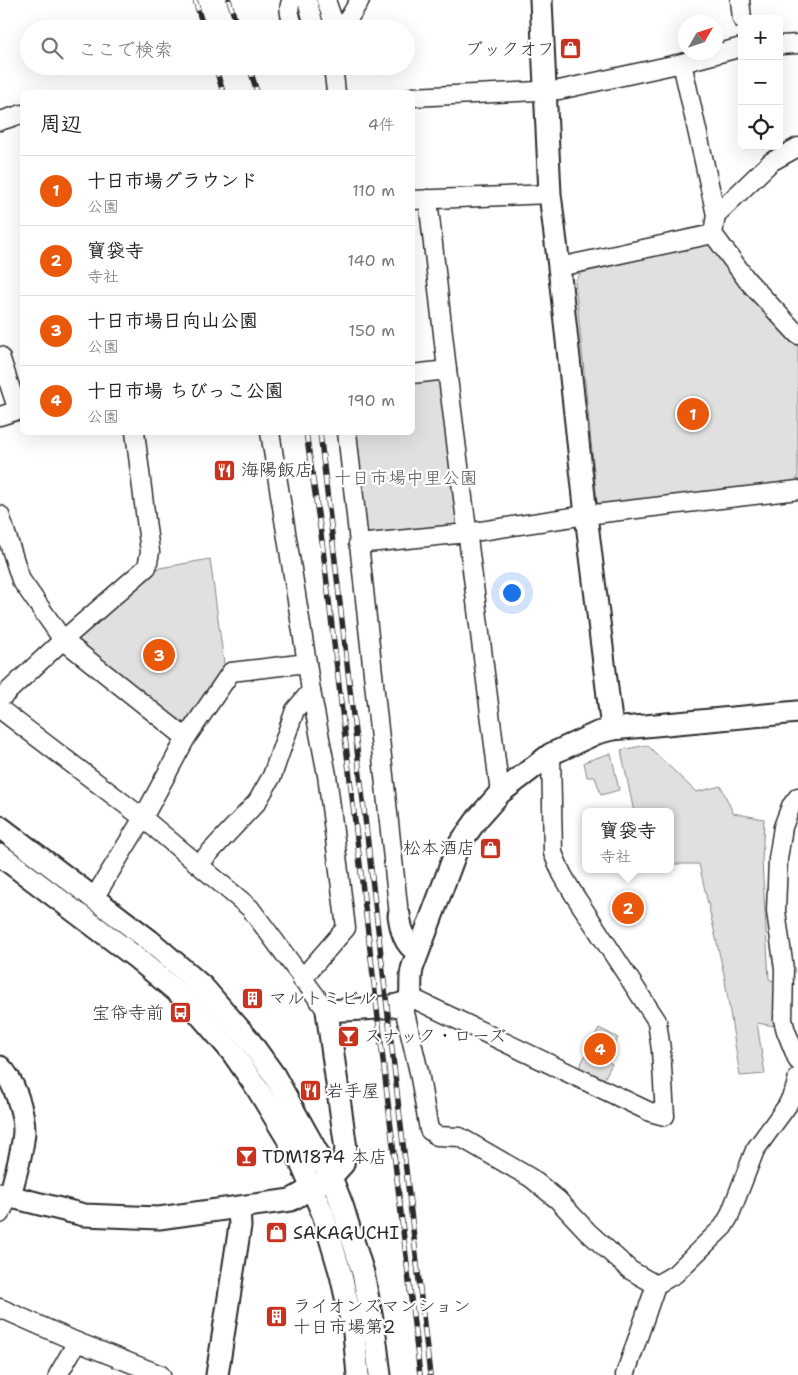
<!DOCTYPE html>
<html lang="ja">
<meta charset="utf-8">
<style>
:root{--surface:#fff;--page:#f6f6f6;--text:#222;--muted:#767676;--line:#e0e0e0;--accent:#ea580c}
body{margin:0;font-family:"Shantell Sans","Klee One",sans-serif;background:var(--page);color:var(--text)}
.controls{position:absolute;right:15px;top:15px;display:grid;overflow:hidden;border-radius:8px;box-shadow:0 5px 20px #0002}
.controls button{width:45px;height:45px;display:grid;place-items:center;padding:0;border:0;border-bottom:1px solid var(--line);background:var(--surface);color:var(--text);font:25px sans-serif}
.compass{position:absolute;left:678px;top:15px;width:45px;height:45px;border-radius:50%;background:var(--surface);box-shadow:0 5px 20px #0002;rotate:51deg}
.you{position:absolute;left:511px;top:592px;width:18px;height:18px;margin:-12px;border:4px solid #fff;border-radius:50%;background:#1a73e8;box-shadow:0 0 0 8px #1a73e833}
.badge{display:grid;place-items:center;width:32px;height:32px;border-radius:50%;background:var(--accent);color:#fff;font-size:16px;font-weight:700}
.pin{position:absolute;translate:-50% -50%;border:2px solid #fff;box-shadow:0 1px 5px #0006}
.popup{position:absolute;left:582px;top:808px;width:92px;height:65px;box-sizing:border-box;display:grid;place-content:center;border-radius:8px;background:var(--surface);filter:drop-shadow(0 1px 4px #0005);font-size:16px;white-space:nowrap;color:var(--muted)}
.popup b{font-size:19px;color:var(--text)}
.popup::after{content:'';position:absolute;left:50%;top:100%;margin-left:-10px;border:10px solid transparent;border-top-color:var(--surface)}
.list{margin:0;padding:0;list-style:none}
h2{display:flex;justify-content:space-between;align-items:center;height:65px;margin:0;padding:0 20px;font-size:21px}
h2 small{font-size:16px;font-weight:400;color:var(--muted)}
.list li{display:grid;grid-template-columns:32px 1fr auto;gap:15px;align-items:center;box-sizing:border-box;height:70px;padding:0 20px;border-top:1px solid var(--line)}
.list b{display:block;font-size:19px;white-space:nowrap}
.list p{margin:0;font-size:16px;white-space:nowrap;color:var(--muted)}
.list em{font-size:16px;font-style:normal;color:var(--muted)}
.icon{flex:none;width:28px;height:28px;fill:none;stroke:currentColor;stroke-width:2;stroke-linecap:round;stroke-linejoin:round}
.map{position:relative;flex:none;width:798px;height:1375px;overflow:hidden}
.search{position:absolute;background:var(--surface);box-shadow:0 5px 20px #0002;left:20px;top:20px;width:395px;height:55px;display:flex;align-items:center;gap:12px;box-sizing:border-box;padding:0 18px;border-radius:28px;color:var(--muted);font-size:19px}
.panel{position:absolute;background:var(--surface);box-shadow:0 5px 20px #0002;left:20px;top:90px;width:395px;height:345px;border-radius:8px}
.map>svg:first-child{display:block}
.green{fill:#e0e0e0;stroke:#868686}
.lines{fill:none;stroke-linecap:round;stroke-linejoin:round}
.minor-casing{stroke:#2b2b2b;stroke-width:21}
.tertiary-casing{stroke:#2b2b2b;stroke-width:25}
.minor{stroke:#fff;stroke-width:18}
.tertiary{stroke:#fff;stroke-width:21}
.rail-casing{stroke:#2b2b2b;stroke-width:5.5}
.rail{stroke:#fff;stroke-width:4;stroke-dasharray:11;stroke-linecap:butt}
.labels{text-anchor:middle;stroke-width:4.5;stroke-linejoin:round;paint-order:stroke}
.poi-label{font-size:18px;fill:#2b2b2b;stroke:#fff;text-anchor:start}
.park-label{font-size:18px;fill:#585858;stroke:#fff}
</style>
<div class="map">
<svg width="798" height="1375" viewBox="0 0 798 1375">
<rect width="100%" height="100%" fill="#fff"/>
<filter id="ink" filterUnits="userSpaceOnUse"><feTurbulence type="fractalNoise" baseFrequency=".02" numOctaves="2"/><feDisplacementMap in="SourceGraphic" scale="10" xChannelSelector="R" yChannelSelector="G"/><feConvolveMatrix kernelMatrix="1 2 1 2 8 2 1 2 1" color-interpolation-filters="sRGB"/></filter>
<g filter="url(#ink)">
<g class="green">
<polygon points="711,243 743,284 798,345 798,483 602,507 597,502 575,281 581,273"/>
<polygon points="440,378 457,524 367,534 355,433 412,432 413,381"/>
<polygon points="210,559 225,671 185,728 75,640 154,569"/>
<polygon points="647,745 696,792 721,786 733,813 764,819 762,862 769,979 778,983 774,1026 757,1023 765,1074 740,1076 724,974 699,864 671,864 670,812 634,812 621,750"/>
<polygon points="611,753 619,790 601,795 595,777 587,777 584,762"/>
<polygon points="599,1028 618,1038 607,1061 612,1064 603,1081 578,1070"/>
</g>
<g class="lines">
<defs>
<g id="minor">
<path d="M292,0C286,9 292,19 294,29"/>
<polyline points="307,0 315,29"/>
<polyline points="326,0 336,29"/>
<polyline points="740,0 742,19"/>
<polyline points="342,29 360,0"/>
<polyline points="779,45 798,44"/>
<polyline points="682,63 716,215"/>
<polyline points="333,66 336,92"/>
<polyline points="412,97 559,90 682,63 742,47"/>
<polyline points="0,121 22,114"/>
<polyline points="798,147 771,162 716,215 713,234 747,280 798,335"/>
<polyline points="428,199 447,370 500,793"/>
<polyline points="412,200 550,194"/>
<polyline points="559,267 713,234"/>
<polyline points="0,356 18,411"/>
<polyline points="412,374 447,370"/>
<polyline points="0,416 22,409"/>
<polyline points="347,432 399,915"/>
<polyline points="0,515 21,580 63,640 186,738"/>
<polyline points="358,544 467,533 586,515 798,490"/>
<polyline points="0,699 63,640 147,567 150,552 135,432"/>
<polyline points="0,709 143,818 250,908 327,1011"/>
<polyline points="798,797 791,806 783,827 778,859 776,911 784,969 783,1020 786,1031 798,1061"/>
<polyline points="199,864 257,802 272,776 295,710 311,691"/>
<polyline points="94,898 143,818 186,738 231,672 307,663 270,432"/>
<polyline points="302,980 312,967 346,928 327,775 311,691 307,663"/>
<polyline points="410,997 650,1112 665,1116 661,1050 657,1021 573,893 562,874 553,853 551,754"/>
<polyline points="403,1004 419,1072 429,1130 437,1136 460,1137 531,1178 558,1200 588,1232 620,1261 630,1270 656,1285"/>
<polyline points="0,1214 10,1196"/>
<polyline points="0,1308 77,1342 161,1375"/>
<polyline points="58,1375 77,1342"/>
<polyline points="625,1375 656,1285 675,1274 723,1227 729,1217 755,1150 787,1106 795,1089 798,1077"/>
</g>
<g id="tertiary">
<polyline points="541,0 550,194 559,267 586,515 612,729"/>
<polyline points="0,827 149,940 203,987 249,1040 274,1075 331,1177 342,1205 363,1273 375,1335 380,1375"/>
<polyline points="0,855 134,956 188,1001 232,1052 257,1088 298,1156 323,1214 341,1275 354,1333 358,1375"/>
<path d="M399,915C401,929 404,945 418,952"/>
<path d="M0,1067C14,1080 24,1112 24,1131C23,1152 15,1175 10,1196"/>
<path d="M0,1194L84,1215L159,1218L291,1200L331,1177L343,1164L346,1149L327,1011C350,1009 379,1010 401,1004C404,1003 408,1001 410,997C412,988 409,977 413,966L458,846L478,818L500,793L551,754L597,733L612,729L798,712"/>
<polyline points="217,1375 240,1226 239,1208"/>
</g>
</defs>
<use href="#minor" class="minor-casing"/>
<use href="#tertiary" class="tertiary-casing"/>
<use href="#minor" class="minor"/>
<use href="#tertiary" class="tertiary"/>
<defs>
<g id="rail">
<polyline points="195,0 204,29"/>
<polyline points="229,0 238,29"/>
<polyline points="215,66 223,92"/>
<polyline points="249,66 257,92"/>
<polyline points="306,432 322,541 420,1375"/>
<polyline points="320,432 430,1375"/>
</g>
</defs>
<use href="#rail" class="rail-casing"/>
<use href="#rail" class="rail"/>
</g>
</g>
<defs>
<symbol id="shop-square" viewBox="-11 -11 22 22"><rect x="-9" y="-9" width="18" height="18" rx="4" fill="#c8321e" stroke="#fff"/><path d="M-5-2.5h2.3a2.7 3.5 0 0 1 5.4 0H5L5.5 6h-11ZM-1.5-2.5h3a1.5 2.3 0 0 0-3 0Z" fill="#fff"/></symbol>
<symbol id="restaurant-square" viewBox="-11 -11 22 22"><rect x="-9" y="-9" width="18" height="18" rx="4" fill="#c8321e" stroke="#fff"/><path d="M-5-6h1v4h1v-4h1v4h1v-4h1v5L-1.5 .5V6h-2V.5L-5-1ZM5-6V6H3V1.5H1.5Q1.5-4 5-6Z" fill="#fff"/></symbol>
<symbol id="building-square" viewBox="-11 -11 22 22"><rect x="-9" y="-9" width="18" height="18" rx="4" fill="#c8321e" stroke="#fff"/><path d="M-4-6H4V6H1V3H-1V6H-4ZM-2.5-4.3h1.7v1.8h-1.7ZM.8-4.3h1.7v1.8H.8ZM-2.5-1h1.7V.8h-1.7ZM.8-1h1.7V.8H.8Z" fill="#fff"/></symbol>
<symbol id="bus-square" viewBox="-11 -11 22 22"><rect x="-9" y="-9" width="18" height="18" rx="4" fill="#c8321e" stroke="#fff"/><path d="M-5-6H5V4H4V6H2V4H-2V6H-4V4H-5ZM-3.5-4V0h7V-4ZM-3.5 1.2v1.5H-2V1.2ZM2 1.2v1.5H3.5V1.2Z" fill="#fff"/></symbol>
<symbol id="bar-square" viewBox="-11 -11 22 22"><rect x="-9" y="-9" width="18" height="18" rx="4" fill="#c8321e" stroke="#fff"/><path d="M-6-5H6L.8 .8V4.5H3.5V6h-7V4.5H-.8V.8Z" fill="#fff"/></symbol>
</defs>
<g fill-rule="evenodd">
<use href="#shop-square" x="558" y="36" width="25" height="25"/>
<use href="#restaurant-square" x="212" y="458" width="25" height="25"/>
<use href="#shop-square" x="478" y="836" width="25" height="25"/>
<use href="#building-square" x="240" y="986" width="25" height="25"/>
<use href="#bus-square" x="168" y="1000" width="25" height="25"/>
<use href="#bar-square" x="336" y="1024" width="25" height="25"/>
<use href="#restaurant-square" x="298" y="1078" width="25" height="25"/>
<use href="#bar-square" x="234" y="1144" width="25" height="25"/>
<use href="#shop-square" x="264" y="1220" width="25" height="25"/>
<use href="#building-square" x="264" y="1304" width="25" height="25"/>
</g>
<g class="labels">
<g class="poi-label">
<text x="555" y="55" text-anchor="end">ブックオフ</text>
<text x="241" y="476">海陽飯店</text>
<text x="475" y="854" text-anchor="end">松本酒店</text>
<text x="269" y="1004">マルトミビル</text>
<text x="164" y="1019" text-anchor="end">宝帒寺前</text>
<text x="364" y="1042">スナック・ローズ</text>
<text x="326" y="1097">岩手屋</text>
<text x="262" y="1163">TDM1874 本店</text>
<text x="293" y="1239">SAKAGUCHI</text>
<text x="293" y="1312">ライオンズマンション<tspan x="293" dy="21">十日市場第2</tspan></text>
</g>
<g class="park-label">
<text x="406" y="484">十日市場中里公園</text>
</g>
</g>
</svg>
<div class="controls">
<button>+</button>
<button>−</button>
<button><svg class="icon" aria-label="locate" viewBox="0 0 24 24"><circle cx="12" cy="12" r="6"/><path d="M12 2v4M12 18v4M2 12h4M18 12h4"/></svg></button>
</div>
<svg class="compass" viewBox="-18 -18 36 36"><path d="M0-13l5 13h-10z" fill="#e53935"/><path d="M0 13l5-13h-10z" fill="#767676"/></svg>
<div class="you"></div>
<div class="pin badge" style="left:693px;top:414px">1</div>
<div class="pin badge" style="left:628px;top:908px">2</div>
<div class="popup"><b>寶袋寺</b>寺社</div>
<div class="pin badge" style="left:159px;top:655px">3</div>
<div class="pin badge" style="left:600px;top:1049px">4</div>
<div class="search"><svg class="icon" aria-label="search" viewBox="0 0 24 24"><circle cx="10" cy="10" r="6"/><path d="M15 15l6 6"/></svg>ここで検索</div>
<section class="panel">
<h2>周辺<small>4件</small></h2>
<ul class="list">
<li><span class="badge">1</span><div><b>十日市場グラウンド</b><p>公園</p></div><em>110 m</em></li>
<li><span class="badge">2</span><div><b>寶袋寺</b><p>寺社</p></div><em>140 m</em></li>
<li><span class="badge">3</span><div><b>十日市場日向山公園</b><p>公園</p></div><em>150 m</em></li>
<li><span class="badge">4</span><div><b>十日市場 ちびっこ公園</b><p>公園</p></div><em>190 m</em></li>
</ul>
</section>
</div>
